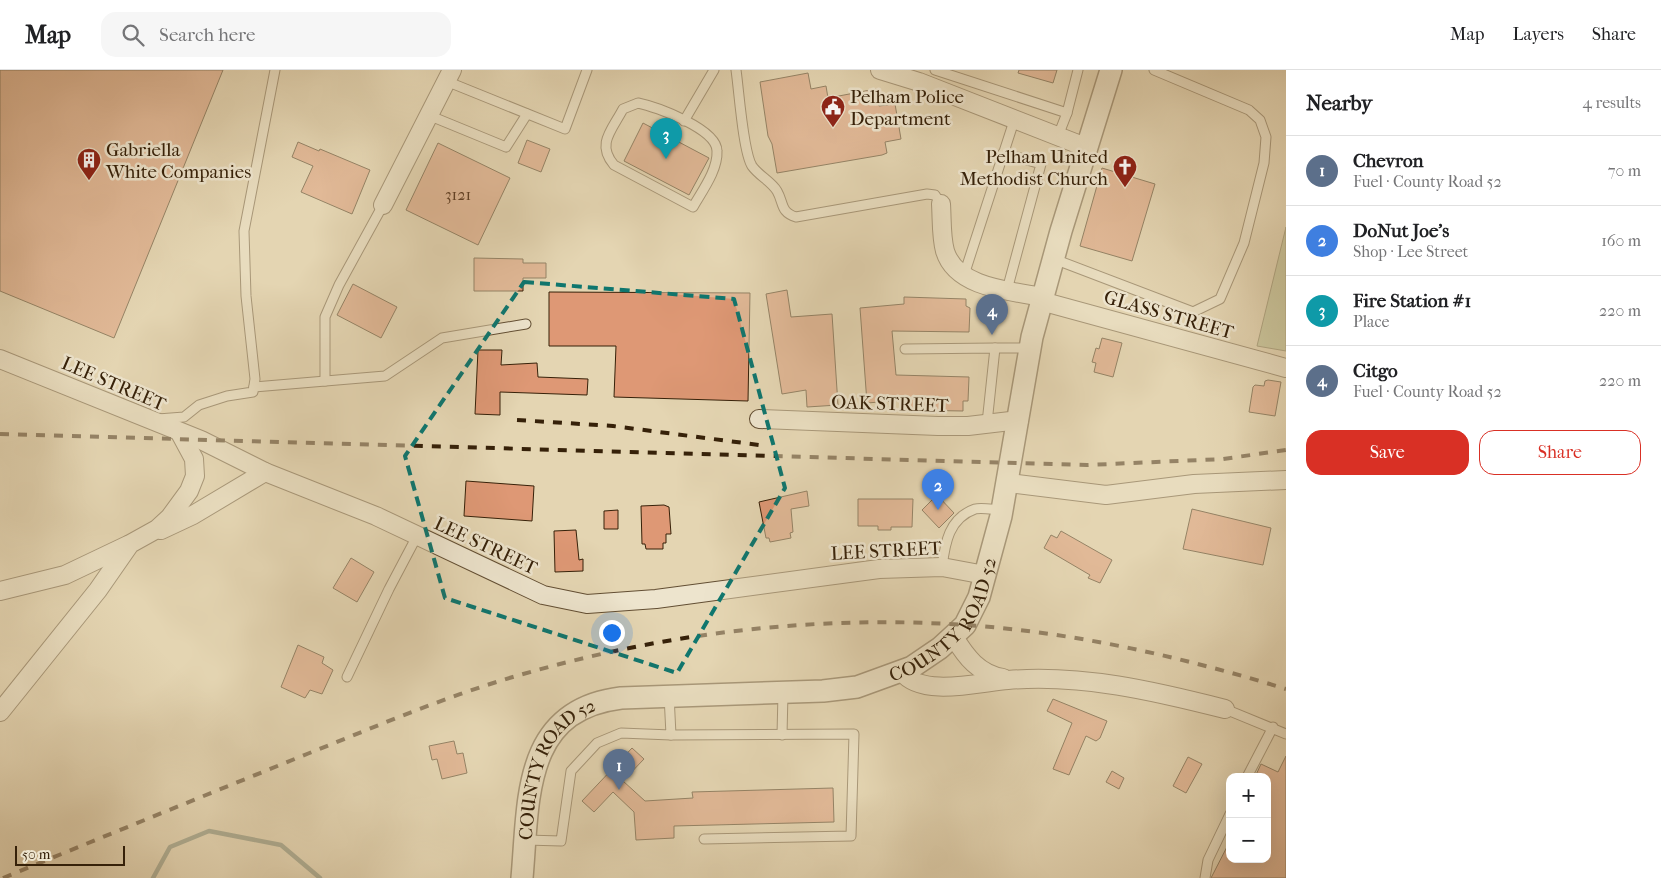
<!DOCTYPE html>
<meta charset="utf-8">
<style>
:root{--surface:#fff;--page:#f6f6f6;--text:#202124;--muted:#757577;--line:#e0e0e0;--accent:#d93025}
body{margin:0;font-family:"IM FELL French Canon",serif;background:var(--page);color:var(--text)}
.controls{position:absolute;right:15px;bottom:15px;display:grid;overflow:hidden;border-radius:10px;box-shadow:0 5px 20px #0002}
.controls button{width:45px;height:45px;display:grid;place-items:center;padding:0;border:0;border-bottom:1px solid var(--line);background:var(--surface);color:var(--text);font:25px sans-serif}
.scale{position:absolute;left:15px;bottom:12px;width:110px;box-sizing:border-box;padding-left:5px;border:2px solid #362109;border-top:0;font-size:14px;line-height:18px;white-space:nowrap;color:#362109;-webkit-text-stroke:4px #ede4cd;paint-order:stroke}
.you{position:absolute;left:611px;top:562px;width:18px;height:18px;margin:-12px;border:4px solid #fff;border-radius:50%;background:#1a73e8;box-shadow:0 0 0 8px #1a73e833}
.badge{display:grid;place-items:center;width:32px;height:32px;border-radius:50%;background:var(--accent);color:#fff;font-size:16px;font-weight:700}
.pin{position:absolute;translate:-50% -41px;filter:drop-shadow(0 1px 2px #0008)}
.pin::after{content:'';position:absolute;top:26px;width:18px;height:15px;background:inherit;clip-path:polygon(0 0,100% 0,50% 100%)}
.list{margin:0;padding:0;list-style:none}
h2{display:flex;justify-content:space-between;align-items:center;height:65px;margin:0;padding:0 20px;font-size:21px}
h2 small{font-size:16px;font-weight:400;color:var(--muted)}
.list li{display:grid;grid-template-columns:32px 1fr auto;gap:15px;align-items:center;box-sizing:border-box;height:70px;padding:0 20px;border-top:1px solid var(--line)}
.list b{display:block;font-size:19px;white-space:nowrap}
.list p{margin:0;font-size:16px;white-space:nowrap;color:var(--muted)}
.list em{font-size:16px;font-style:normal;color:var(--muted)}
.actions{display:flex;gap:10px;padding:15px 20px}
.actions a{flex:1;padding:11px 0;border:1px solid var(--accent);border-radius:15px;text-align:center;font-size:18px;color:var(--accent)}
.actions .main{background:var(--accent);color:#fff}
.icon{flex:none;width:28px;height:28px;fill:none;stroke:currentColor;stroke-width:2;stroke-linecap:round;stroke-linejoin:round}
.map{position:relative;flex:none;width:1286px;height:808px;overflow:hidden}
header{display:flex;align-items:center;gap:30px;box-sizing:border-box;height:70px;padding:0 25px;background:var(--surface);border-bottom:1px solid var(--line)}
header strong{font-size:24px}
nav{display:flex;gap:28px;margin-inline-start:auto;font-size:18px}
.search{width:350px;height:45px;background:var(--page);display:flex;align-items:center;gap:12px;box-sizing:border-box;padding:0 18px;border-radius:15px;color:var(--muted);font-size:19px}
main{display:flex}
aside{flex:1;background:var(--surface)}
.map>svg:first-child{display:block}
.green{fill:#b3bd8d;stroke:#746f4b}
.lines{fill:none;stroke-linecap:round;stroke-linejoin:round}
.stream{stroke:#6f7c6a;stroke-width:4.5}
.building{fill:#de9875;stroke:#362109}
.service-casing{stroke:#624e33;stroke-width:11}
.minor-casing{stroke:#624e33;stroke-width:20}
.tertiary-casing{stroke:#624e33;stroke-width:24}
.service{stroke:#ede4cd;stroke-width:9}
.minor{stroke:#ede4cd;stroke-width:18}
.tertiary{stroke:#ede4cd;stroke-width:21}
.rail{stroke:#362109;stroke-width:4;stroke-dasharray:9 9;stroke-linecap:butt}
.marked{fill:none;stroke:#0f766e;stroke-width:4;stroke-dasharray:10 6;stroke-linejoin:round}
.labels{text-anchor:middle;stroke-width:5;stroke-linejoin:round;paint-order:stroke}
.number-label{font-size:16px;fill:#603f24}
.poi-label{font-size:19px;fill:#362109;stroke:#ede4cd;text-anchor:start}
.street-label{font-size:19px;fill:#362109;stroke:#ede4cd}
</style>
<header>
<strong>Map</strong>
<div class="search"><svg class="icon" aria-label="search" viewBox="0 0 24 24"><circle cx="10" cy="10" r="6"/><path d="M15 15l6 6"/></svg>Search here</div>
<nav><a>Map</a><a>Layers</a><a>Share</a></nav>
</header>
<main>
<div class="map">
<svg width="1286" height="808" viewBox="0 0 1286 808">
<rect width="100%" height="100%" fill="#e4d5b2"/>
<filter id="stains"><feTurbulence type="fractalNoise" baseFrequency=".004" numOctaves="4"/><feColorMatrix values="0 0 0 0 .2 0 0 0 0 .09 0 0 0 0 .02 0 0 0 .5 -.17"/></filter>
<radialGradient id="worn" r=".72"><stop offset=".6" stop-color="#630" stop-opacity="0"/><stop offset="1" stop-color="#630" stop-opacity=".3"/></radialGradient>
<polygon class="green" points="1286,157 1286,281 1257,276"/>
<g class="lines">
<polyline class="stream" points="153,808 170,777 209,761 281,775 320,808"/>
</g>
<g class="building">
<polygon points="0,0 223,0 114,268 0,221"/>
<polygon points="1019,0 1057,0 1053,13 1018,3"/>
<polygon points="808,3 811,19 826,16 828,28 876,19 879,36 895,34 901,69 885,72 887,83 882,85 777,103 772,74 768,66 760,12"/>
<polygon points="643,53 709,88 689,125 624,91"/>
<polygon points="527,70 550,79 541,102 518,93"/>
<polygon points="298,72 319,81 320,79 370,100 352,144 301,122 313,96 292,87"/>
<polygon points="438,73 510,108 478,175 406,140"/>
<polygon points="1102,98 1155,114 1132,191 1080,176"/>
<polygon points="474,188 523,189 523,193 546,193 546,208 523,208 523,221 474,221"/>
<polygon points="353,214 397,237 381,268 337,245"/>
<polygon points="787,220 791,247 832,244 838,335 807,337 806,320 782,324 766,224"/>
<polygon points="549,222 750,223 748,331 614,327 616,276 549,276"/>
<polygon points="904,227 966,229 966,236 970,238 969,262 892,261 896,305 969,307 968,331 963,331 963,341 904,340 904,330 867,333 860,238 904,234"/>
<polygon points="1102,268 1122,273 1113,307 1094,302 1096,293 1092,292 1096,278 1099,279"/>
<polygon points="478,280 502,280 501,295 537,293 538,307 588,309 587,325 500,322 500,345 475,344"/>
<polygon points="1268,310 1281,312 1275,346 1249,342 1253,317 1255,315 1264,316 1265,311"/>
<polygon points="466,411 534,416 532,451 464,446"/>
<polygon points="807,421 809,436 791,439 793,462 790,463 791,468 770,472 769,468 766,468 759,432"/>
<polygon points="937,425 954,443 939,458 922,440"/>
<polygon points="858,429 913,429 912,457 891,457 891,460 878,460 878,456 858,456"/>
<polygon points="664,435 669,437 671,464 666,464 666,473 663,473 663,479 646,479 645,474 642,474 641,436"/>
<polygon points="1192,439 1271,458 1263,495 1183,479"/>
<polygon points="618,440 618,459 604,459 604,441"/>
<polygon points="576,460 579,490 583,489 583,501 555,502 554,461"/>
<polygon points="1061,461 1112,490 1100,513 1088,508 1090,505 1044,478 1051,465 1057,468"/>
<polygon points="351,488 374,502 357,532 333,518"/>
<polygon points="298,575 324,587 322,593 333,600 322,624 310,620 305,628 281,617"/>
<polygon points="1053,629 1107,651 1100,668 1096,671 1086,666 1069,705 1053,699 1072,653 1047,641"/>
<polygon points="454,671 457,684 463,683 467,703 442,709 437,689 432,690 429,676"/>
<polygon points="632,678 644,689 623,711 645,731 693,728 692,722 833,718 834,752 674,756 674,768 636,770 634,742 613,722 594,742 582,731"/>
<polygon points="1286,686 1286,808 1211,808 1230,771 1230,789 1267,789 1267,707 1255,707 1261,694 1278,702"/>
<polygon points="1188,687 1202,694 1186,723 1173,716"/>
<polygon points="1112,701 1124,708 1119,719 1106,712"/>
</g>
<g class="lines">
<defs>
<g id="service">
<path d="M736,0C739,20 743,82 752,96C759,106 771,111 777,121C784,133 780,142 796,147L927,124L935,125L941,134"/>
<polyline points="935,0 1067,43 1078,0"/>
<polyline points="446,11 565,59 587,0"/>
<path d="M638,33C657,37 717,59 717,81C718,100 702,121 693,137L614,95C596,74 612,60 623,39Z"/>
<polyline points="428,45 506,77 527,44"/>
<polyline points="684,51 714,0"/>
<polyline points="1058,66 1067,43"/>
<polyline points="1003,83 1041,94 1007,220"/>
<polyline points="1054,189 1193,242 1220,229 1244,173 1264,93 1266,67 1260,50 1249,40 1154,0"/>
<polyline points="964,205 1014,51"/>
<polyline points="995,278 1030,278"/>
<polyline points="905,279 995,278 987,353"/>
<polyline points="325,311 325,247 339,215 383,135"/>
<polyline points="254,317 385,306 442,268 526,254"/>
<polyline points="158,349 184,347 199,335 227,326 253,322 255,309 246,226 244,161 275,0"/>
<path d="M942,497C945,473 949,448 975,439C982,437 995,440 1003,440"/>
<polyline points="347,607 389,519 417,466"/>
<polyline points="1225,639 1286,664"/>
<polyline points="671,665 854,664 851,766 704,769"/>
<polyline points="782,665 783,623"/>
<polyline points="1247,707 1273,657"/>
<polyline points="526,770 561,771 571,701 597,673 621,663 671,665 669,625"/>
<polyline points="1205,808 1208,790 1230,744"/>
</g>
<g id="minor">
<polyline points="880,0 919,12 1088,78"/>
<path d="M941,134C942,149 941,167 945,181C956,218 1011,221 1043,227"/>
<polyline points="383,135 452,0"/>
<polyline points="1041,231 1286,298"/>
<polyline points="0,289 201,370 265,402 376,446 543,525 587,534 656,529 879,499 942,497 985,505"/>
<polyline points="759,349 938,356 968,356 1019,350"/>
<polyline points="1009,413 1106,425 1194,414 1286,410"/>
<polyline points="161,460 193,445 265,402"/>
<polyline points="0,521 65,505 128,475"/>
<path d="M954,567C966,587 979,604 1003,608"/>
<path d="M902,602C922,628 980,612 1008,610C1082,604 1154,621 1225,639"/>
<polyline points="0,642 98,520 130,474 157,459 170,447 189,421 195,406 194,389 180,363"/>
</g>
<g id="tertiary">
<path id="s1" d="M522,808C529,730 522,640 621,628L823,621L857,617L912,597L940,578L965,555L979,527L1001,446L1032,267L1061,161L1111,0"/>
</g>
</defs>
<use href="#service" class="service-casing"/>
<use href="#minor" class="minor-casing"/>
<use href="#tertiary" class="tertiary-casing"/>
<use href="#service" class="service"/>
<use href="#minor" class="minor"/>
<use href="#tertiary" class="tertiary"/>
<g class="rail">
<polyline points="517,350 613,356 767,376"/>
<polyline points="0,364 1087,395 1223,389 1286,380"/>
<path d="M3,808C105,766 206,725 307,684C382,654 456,622 534,601C673,562 821,545 965,555C1073,562 1183,587 1286,619"/>
</g>
</g>
<path d="M0 0H1286V808H0ZM524,212L734,229L785,418L677,603L445,528L405,386Z" fill="#e4d5b2" fill-opacity=".55" fill-rule="evenodd"/>
<path class="marked" d="M524,212L734,229L785,418L677,603L445,528L405,386Z"/>
<defs>
<symbol id="civic-pin" viewBox="-11 -11 22 30"><path d="M0 17L-7.5 6A9.5 9.5 0 1 1 7.5 6Z" fill="#8f2418" stroke="#ede4cd"/><path d="M-.6-6.5H3V-4.5H.6V-3L4-1V1h2V6H-6V1h2V-1L-.6-3ZM-1.2 2.5V6h2.4V2.5Z" fill="#fff"/></symbol>
<symbol id="building-pin" viewBox="-11 -11 22 30"><path d="M0 17L-7.5 6A9.5 9.5 0 1 1 7.5 6Z" fill="#8f2418" stroke="#ede4cd"/><path d="M-4-6H4V6H1V3H-1V6H-4ZM-2.5-4.3h1.7v1.8h-1.7ZM.8-4.3h1.7v1.8H.8ZM-2.5-1h1.7V.8h-1.7ZM.8-1h1.7V.8H.8Z" fill="#fff"/></symbol>
<symbol id="church-pin" viewBox="-11 -11 22 30"><path d="M0 17L-7.5 6A9.5 9.5 0 1 1 7.5 6Z" fill="#8f2418" stroke="#ede4cd"/><path d="M-1.2-6h2.4v3.5h3.3v2.4h-3.3V6h-2.4V-.1h-3.3v-2.4h3.3Z" fill="#fff"/></symbol>
</defs>
<g fill-rule="evenodd">
<use href="#civic-pin" x="819" y="23" width="28" height="38"/>
<use href="#building-pin" x="75" y="76" width="28" height="38"/>
<use href="#church-pin" x="1111" y="83" width="28" height="38"/>
</g>
<g class="labels">
<g class="number-label">
<text x="458" y="130">3121</text>
</g>
<g class="poi-label">
<text x="850" y="33">Pelham Police<tspan x="850" dy="22">Department</tspan></text>
<text x="106" y="86">Gabriella<tspan x="106" dy="22">White Companies</tspan></text>
<text x="1108" y="93" text-anchor="end">Pelham United<tspan x="1108" dy="22">Methodist Church</tspan></text>
</g>
<g class="street-label">
<text transform="translate(1169 244) rotate(16)" y="7">GLASS STREET</text>
<text transform="translate(114 313) rotate(23)" y="7">LEE STREET</text>
<text transform="translate(890 333) rotate(2)" y="7">OAK STREET</text>
<text transform="translate(486 475) rotate(25)" y="7">LEE STREET</text>
<text transform="translate(886 480) rotate(-3)" y="7">LEE STREET</text>
<text dy="7" stroke="none"><textPath href="#s1" startOffset="582">COUNTY ROAD 52</textPath></text>
<text dy="7" stroke="none"><textPath href="#s1" startOffset="120">COUNTY ROAD 52</textPath></text>
</g>
</g>
<rect width="100%" height="100%" filter="url(#stains)"/>
<rect width="100%" height="100%" fill="url(#worn)"/>
</svg>
<div class="controls">
<button>+</button>
<button>−</button>
</div>
<div class="scale">50 m</div>
<div class="you"></div>
<div class="pin badge" style="left:619px;top:720px;background:#5c6f8a">1</div>
<div class="pin badge" style="left:938px;top:440px;background:#3f7fe0">2</div>
<div class="pin badge" style="left:666px;top:89px;background:#0f9aa8">3</div>
<div class="pin badge" style="left:992px;top:265px;background:#5c6f8a">4</div>
</div>
<aside>
<h2>Nearby<small>4 results</small></h2>
<ul class="list">
<li><span class="badge" style="background:#5c6f8a">1</span><div><b>Chevron</b><p>Fuel · County Road 52</p></div><em>70 m</em></li>
<li><span class="badge" style="background:#3f7fe0">2</span><div><b>DoNut Joe's</b><p>Shop · Lee Street</p></div><em>160 m</em></li>
<li><span class="badge" style="background:#0f9aa8">3</span><div><b>Fire Station #1</b><p>Place</p></div><em>220 m</em></li>
<li><span class="badge" style="background:#5c6f8a">4</span><div><b>Citgo</b><p>Fuel · County Road 52</p></div><em>220 m</em></li>
</ul>
<div class="actions"><a class="main">Save</a><a>Share</a></div>
</aside>
</main>
